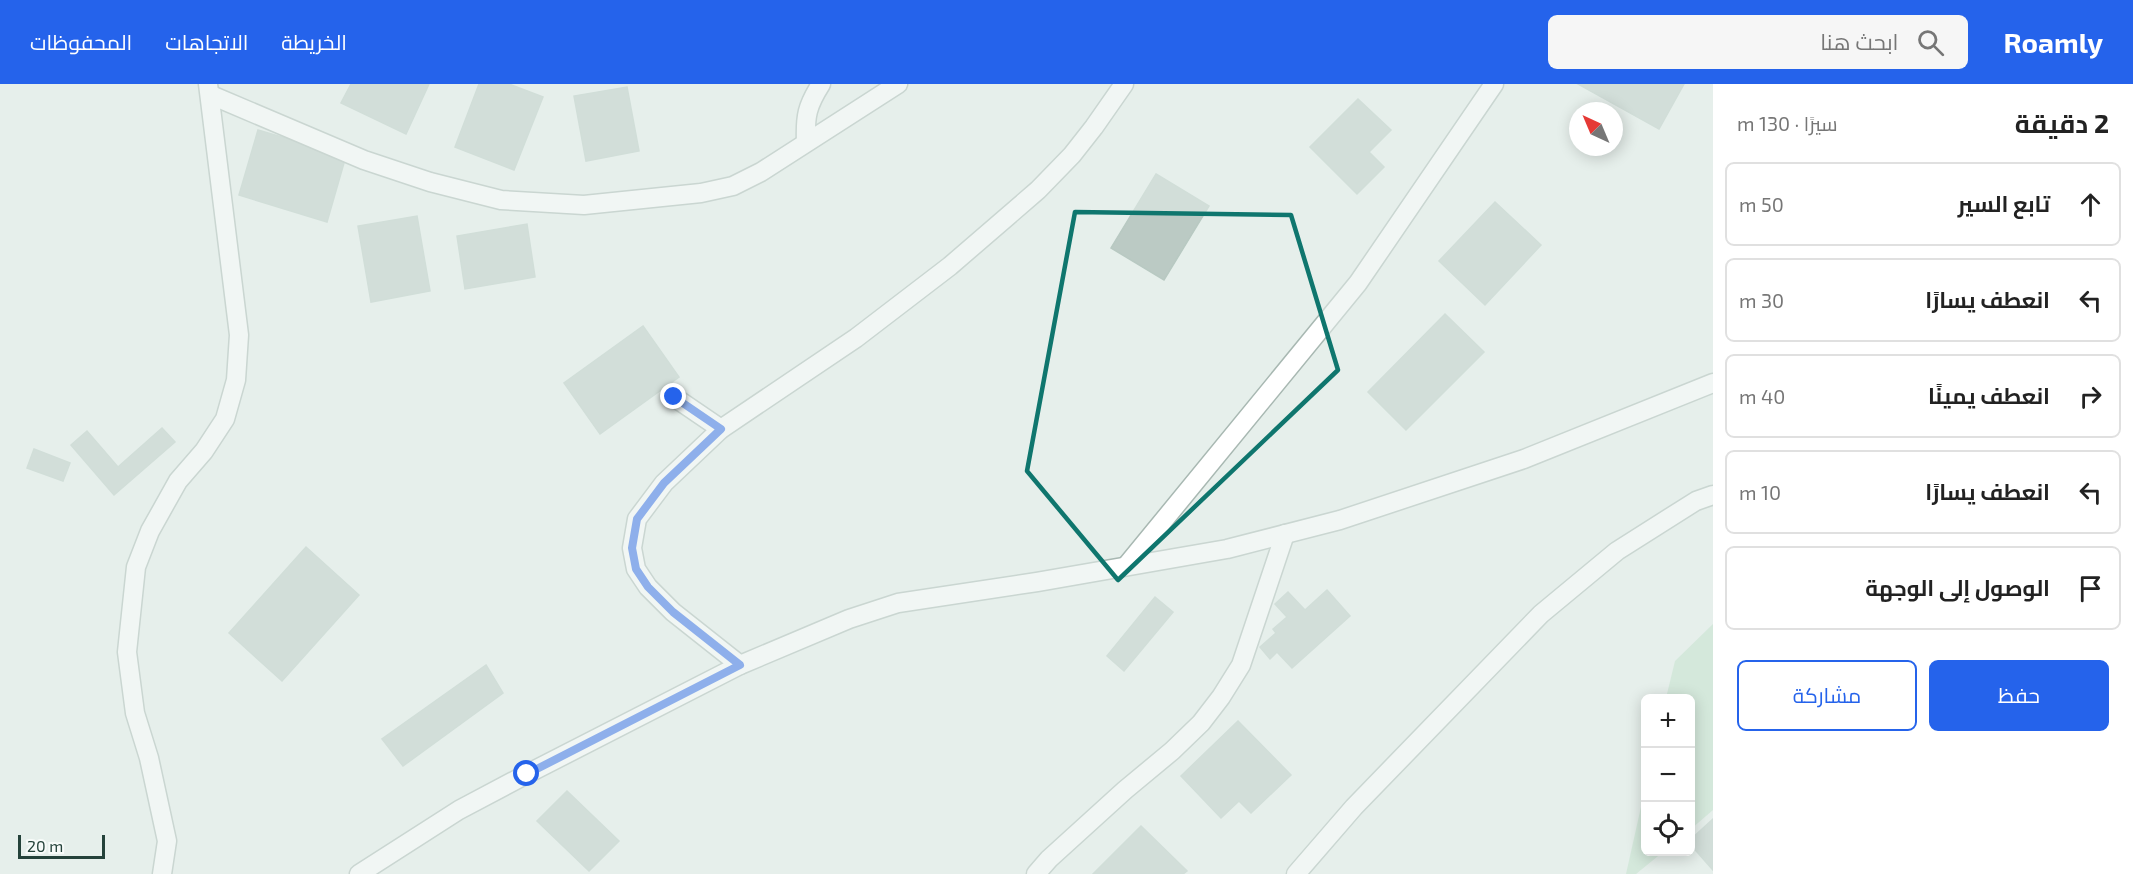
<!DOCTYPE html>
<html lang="ar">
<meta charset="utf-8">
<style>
:root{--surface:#fff;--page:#f6f6f6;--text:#222;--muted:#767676;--line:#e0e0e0;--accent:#2563eb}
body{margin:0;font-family:"Exo 2",Cairo,sans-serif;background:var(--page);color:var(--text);direction:rtl}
.controls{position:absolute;right:18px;bottom:18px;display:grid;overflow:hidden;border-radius:9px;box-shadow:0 3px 15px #0003}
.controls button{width:54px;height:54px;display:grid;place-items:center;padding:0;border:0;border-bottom:2px solid var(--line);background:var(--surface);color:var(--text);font:30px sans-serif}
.compass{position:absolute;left:1569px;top:18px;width:54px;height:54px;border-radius:50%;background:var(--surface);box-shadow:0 3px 15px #0003;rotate:316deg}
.scale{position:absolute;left:18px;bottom:15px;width:87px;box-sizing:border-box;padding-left:6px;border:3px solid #24423a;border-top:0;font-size:16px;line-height:21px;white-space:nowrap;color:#24423a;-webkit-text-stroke:4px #f7fbf9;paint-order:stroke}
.stop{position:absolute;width:18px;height:18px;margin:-14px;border:4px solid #2563eb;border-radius:50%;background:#fff}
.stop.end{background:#2563eb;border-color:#fff;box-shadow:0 2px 6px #0008}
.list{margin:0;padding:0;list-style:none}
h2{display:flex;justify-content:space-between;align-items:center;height:78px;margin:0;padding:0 24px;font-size:26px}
h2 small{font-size:20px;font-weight:400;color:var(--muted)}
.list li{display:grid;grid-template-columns:39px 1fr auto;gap:18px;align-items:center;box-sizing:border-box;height:84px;margin:0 12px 12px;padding:0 12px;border:2px solid var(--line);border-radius:9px}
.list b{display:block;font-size:22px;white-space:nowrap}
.list em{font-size:20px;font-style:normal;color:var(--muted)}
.actions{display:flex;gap:12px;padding:18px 24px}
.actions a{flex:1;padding:14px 0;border:2px solid var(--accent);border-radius:9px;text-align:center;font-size:21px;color:var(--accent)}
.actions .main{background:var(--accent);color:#fff}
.icon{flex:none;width:33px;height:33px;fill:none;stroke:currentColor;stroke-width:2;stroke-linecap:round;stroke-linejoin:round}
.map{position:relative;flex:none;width:1713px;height:790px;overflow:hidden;direction:ltr}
header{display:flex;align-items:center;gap:36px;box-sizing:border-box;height:84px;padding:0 30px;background:var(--accent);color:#fff}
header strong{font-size:28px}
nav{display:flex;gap:33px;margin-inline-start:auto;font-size:21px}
.search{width:420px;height:54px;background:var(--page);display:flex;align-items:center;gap:15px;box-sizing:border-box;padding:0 21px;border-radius:9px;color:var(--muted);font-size:22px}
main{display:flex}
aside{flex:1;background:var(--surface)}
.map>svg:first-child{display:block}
.green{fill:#bfe0c8}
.building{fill:#bbcac4;stroke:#b8c9c2;stroke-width:1.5}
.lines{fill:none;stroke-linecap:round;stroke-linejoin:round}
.minor-casing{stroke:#a8b8b2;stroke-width:21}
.minor{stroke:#fff;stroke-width:18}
.route{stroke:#2563eb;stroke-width:8}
.marked{fill:none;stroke:#0f766e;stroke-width:4.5;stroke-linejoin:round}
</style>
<header>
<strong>Roamly</strong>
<div class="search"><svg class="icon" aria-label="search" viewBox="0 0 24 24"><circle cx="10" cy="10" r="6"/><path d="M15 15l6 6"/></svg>ابحث هنا</div>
<nav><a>الخريطة</a><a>الاتجاهات</a><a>المحفوظات</a></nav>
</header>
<main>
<aside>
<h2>2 دقيقة<small>سيرًا · 130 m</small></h2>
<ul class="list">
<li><svg class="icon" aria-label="ahead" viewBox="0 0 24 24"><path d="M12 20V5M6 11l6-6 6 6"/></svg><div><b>تابع السير</b></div><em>50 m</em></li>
<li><svg class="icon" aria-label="left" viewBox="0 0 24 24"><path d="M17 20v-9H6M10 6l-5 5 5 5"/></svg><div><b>انعطف يسارًا</b></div><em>30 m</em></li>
<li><svg class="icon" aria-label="right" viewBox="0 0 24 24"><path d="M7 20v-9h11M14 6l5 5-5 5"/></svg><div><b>انعطف يمينًا</b></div><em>40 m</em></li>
<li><svg class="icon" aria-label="left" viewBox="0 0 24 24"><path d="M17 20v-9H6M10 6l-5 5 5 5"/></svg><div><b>انعطف يسارًا</b></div><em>10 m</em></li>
<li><svg class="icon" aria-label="arrive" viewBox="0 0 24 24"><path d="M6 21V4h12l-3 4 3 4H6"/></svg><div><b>الوصول إلى الوجهة</b></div></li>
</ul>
<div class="actions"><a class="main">حفظ</a><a>مشاركة</a></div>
</aside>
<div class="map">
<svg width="1713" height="790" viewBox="0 0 1713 790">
<rect width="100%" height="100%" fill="#e6efeb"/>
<g class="green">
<polygon points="1713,540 1713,726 1691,745 1690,614 1666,614 1675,577"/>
<polygon points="1645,705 1646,768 1663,768 1636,790 1626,790"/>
</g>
<g class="building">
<polygon points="351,0 429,0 406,50 341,19"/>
<polygon points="479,0 509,0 543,13 514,86 455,63"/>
<polygon points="1578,0 1684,0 1659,45"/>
<polygon points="627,3 639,67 586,77 574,12"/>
<polygon points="1358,15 1391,46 1369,68 1384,83 1357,110 1310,63"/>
<polygon points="258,46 346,72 327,138 239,111"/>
<polygon points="1156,90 1209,122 1164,196 1111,164"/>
<polygon points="1495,118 1541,161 1485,221 1439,177"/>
<polygon points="417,132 430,207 371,218 358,142"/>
<polygon points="527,140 535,193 465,205 457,152"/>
<polygon points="1445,230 1484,268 1406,346 1368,308"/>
<polygon points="643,242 679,293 600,350 564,299"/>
<polygon points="162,344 175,358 114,411 71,361 87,347 118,383"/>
<polygon points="34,365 70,379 63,397 27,384"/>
<polygon points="306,463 359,511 282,597 229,549"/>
<polygon points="1327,506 1350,532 1292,584 1277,568 1270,575 1260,563 1276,549 1273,545 1287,533 1275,520 1288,508 1305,526"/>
<polygon points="1155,513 1173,528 1124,587 1107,572"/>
<polygon points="486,581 503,609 403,682 382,655"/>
<polygon points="1238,637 1291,691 1251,729 1239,717 1221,734 1181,692"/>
<polygon points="567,707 619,757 589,787 537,737"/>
<polygon points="1713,735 1713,786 1690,760 1690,756"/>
<polygon points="1141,742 1187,787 1183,790 1093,790"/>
</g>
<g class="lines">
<defs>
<g id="minor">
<polyline points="211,11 364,76 430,98 501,116 584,121 701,109 733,102 761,88 898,0"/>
<path d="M806,58C805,32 807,22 821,0"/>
<polyline points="674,313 721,345"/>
<polyline points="1127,481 1358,199 1494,0"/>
<polyline points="740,581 673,528 648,503 636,485 632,464 637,435 664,399 721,345 856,254 950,182 1038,106 1072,71 1094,43 1124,0"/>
<polyline points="162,790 167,757 149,674 135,629 127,568 136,483 150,447 178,397 204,367 225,335 236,296 239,251 208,0"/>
<polyline points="359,790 459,726 527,690 740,581 849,535 898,519 1037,498 1227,465 1340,436 1524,375 1713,299"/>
<polyline points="1036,790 1049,775 1125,706 1172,667 1201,639 1221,613 1241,581 1285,450"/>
<polyline points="1296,790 1354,723 1541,530 1617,467 1696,417 1713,411"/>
</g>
</defs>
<use href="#minor" class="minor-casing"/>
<use href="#minor" class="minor"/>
</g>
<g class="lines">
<polyline class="route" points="527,690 740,581 673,528 648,503 636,485 632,464 637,435 664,399 721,345 674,313"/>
</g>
<path d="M0 0H1713V790H0ZM1075,128L1291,131L1338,286L1118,496L1027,387Z" fill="#e6efeb" fill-opacity=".55" fill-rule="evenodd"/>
<path class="marked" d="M1075,128L1291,131L1338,286L1118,496L1027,387Z"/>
</svg>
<div class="controls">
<button>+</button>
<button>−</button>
<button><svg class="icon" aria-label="locate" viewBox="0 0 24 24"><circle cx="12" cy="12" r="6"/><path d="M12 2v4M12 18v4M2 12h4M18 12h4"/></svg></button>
</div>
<svg class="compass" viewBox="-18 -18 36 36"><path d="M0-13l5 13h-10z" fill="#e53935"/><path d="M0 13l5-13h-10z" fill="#767676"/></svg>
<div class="scale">20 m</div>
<div class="stop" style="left:527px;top:690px"></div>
<div class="stop end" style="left:674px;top:313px"></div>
</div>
</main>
